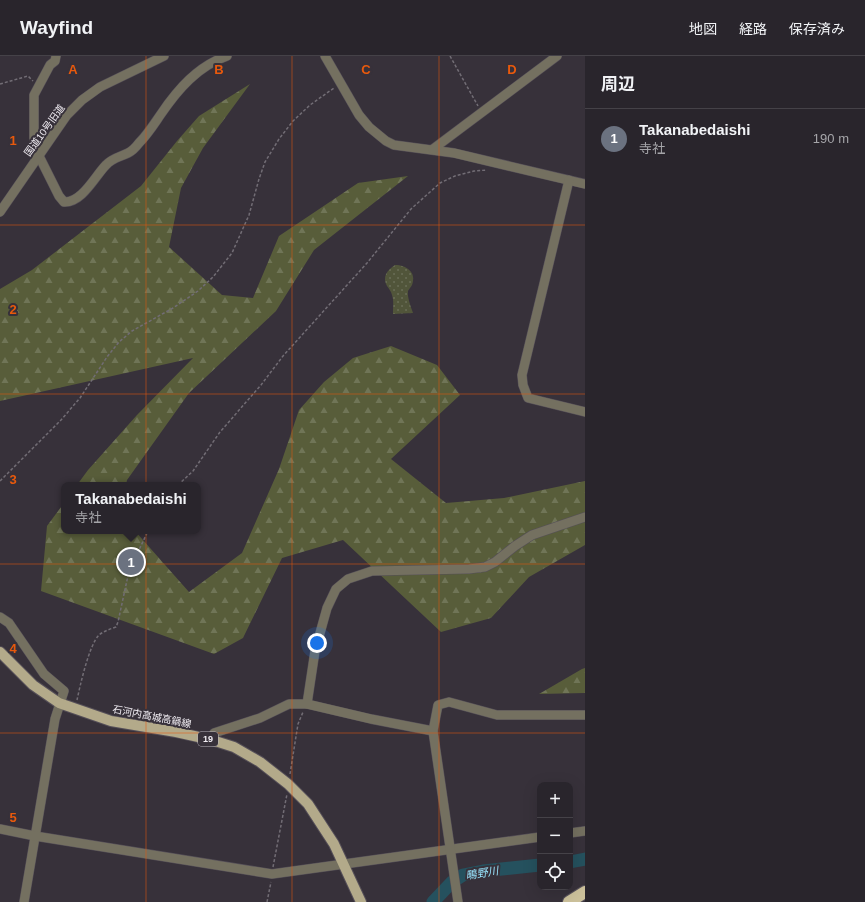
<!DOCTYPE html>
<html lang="ja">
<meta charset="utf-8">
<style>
:root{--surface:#29252c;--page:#353138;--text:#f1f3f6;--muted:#a5a5a9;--line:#454248;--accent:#8abfa5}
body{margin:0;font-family:Helvetica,"Noto Sans JP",sans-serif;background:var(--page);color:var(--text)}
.controls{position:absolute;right:12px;bottom:12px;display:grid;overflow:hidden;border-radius:8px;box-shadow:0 4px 16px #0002}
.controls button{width:36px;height:36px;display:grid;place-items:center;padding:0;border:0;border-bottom:1px solid var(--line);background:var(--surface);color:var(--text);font:20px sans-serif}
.you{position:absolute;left:317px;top:587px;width:14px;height:14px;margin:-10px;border:3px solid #fff;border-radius:50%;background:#1a73e8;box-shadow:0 0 0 6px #1a73e833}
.badge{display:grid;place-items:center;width:26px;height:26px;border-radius:50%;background:var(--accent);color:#fff;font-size:13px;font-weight:700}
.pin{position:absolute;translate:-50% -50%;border:2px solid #fff;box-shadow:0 1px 4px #0006}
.popup{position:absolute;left:61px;top:426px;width:140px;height:52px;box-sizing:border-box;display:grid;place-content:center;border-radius:8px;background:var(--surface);filter:drop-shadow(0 1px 3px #0005);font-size:13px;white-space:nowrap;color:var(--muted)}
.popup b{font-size:15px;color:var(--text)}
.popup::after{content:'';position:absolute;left:50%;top:100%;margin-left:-8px;border:8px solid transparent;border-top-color:var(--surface)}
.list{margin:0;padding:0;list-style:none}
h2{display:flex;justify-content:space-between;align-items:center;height:52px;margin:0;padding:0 16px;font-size:17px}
h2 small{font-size:13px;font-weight:400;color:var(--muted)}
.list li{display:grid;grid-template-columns:26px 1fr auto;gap:12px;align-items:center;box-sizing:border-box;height:60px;padding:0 16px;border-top:1px solid var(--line)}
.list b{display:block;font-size:15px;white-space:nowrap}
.list p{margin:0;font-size:13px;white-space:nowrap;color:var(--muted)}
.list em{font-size:13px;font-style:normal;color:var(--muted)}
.icon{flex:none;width:22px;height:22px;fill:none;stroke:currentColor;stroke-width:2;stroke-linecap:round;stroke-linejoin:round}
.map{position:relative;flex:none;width:585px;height:846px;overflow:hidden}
header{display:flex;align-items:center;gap:24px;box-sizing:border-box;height:56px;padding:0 20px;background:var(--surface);border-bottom:1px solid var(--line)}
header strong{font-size:19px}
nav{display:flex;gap:22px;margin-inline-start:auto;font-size:14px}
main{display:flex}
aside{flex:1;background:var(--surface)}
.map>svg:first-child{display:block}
.grass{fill:url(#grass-dots)}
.forest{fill:url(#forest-firs)}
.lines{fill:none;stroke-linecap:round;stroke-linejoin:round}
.river{stroke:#25515e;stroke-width:13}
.minor-casing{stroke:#554f58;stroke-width:10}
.major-casing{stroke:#554f58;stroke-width:12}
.highway-casing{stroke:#554f58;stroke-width:14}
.path{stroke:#726d75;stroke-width:1.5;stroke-dasharray:3 2;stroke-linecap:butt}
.minor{stroke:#747060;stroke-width:9}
.major{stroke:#b3aa8a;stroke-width:10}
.highway{stroke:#ccc19b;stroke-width:12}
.grid{fill:none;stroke:#e8590c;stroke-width:1;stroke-opacity:0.55}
.labels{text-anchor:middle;stroke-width:4;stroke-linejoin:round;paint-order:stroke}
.shield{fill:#37313a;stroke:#b9b5bc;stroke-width:1}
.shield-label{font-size:9px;font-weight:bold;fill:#f1edf3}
.street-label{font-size:10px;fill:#f1edf3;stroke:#37313a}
.water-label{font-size:11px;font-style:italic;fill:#98e5fe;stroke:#37313a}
.grid-label{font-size:13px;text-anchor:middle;font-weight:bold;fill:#e8590c;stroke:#37313a;stroke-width:4;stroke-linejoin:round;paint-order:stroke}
</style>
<header>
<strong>Wayfind</strong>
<nav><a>地図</a><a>経路</a><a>保存済み</a></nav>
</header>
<main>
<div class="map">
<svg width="585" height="846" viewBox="0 0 585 846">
<defs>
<pattern id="grass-dots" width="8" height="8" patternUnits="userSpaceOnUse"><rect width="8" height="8" fill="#51553a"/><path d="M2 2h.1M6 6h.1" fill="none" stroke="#6a6e57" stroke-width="1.8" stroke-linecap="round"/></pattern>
<pattern id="forest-firs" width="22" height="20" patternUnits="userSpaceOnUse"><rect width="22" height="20" fill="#585d3a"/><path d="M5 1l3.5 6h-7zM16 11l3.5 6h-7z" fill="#707557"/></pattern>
</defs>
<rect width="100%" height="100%" fill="#37313a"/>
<path class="grass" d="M395,209C406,209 417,216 412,229C411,231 409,233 408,235C407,241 411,251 413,257L393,258C393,251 394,245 392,239C391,235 389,233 387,230C382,221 387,214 395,209Z"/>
<g class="forest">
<polygon points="250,28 203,92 181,132 169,191 222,239 253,242 279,180 358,127 408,120 314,194 276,255 189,337 127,424 126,429 77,429 88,414 137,359 193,302 0,345 0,233 32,214 141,130 177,85 199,60"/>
<polygon points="391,290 437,309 460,339 391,403 446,447 504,442 585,425 585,489 529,521 491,562 441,576 343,484 282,502 243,582 214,598 41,535 47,470 64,447 64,475 135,475 189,536 242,497 279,413 299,354 324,326 353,302"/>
<polygon points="585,612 585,637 539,638 582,613"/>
</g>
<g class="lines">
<g class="river">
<polyline points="570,806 585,803"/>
<polyline points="433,846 452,826 463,819 483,815 540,809"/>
</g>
<defs>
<g id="minor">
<path d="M56,0L55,5L50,9L34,39V90L59,140L64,146C82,147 95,120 106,109C112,102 120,101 128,97C132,95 136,91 139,87C148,78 154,68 161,58C178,33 198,10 227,0"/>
<polyline points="325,0 359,59 369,71 386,85 394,89 454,97 585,128"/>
<polyline points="433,93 557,0"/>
<polyline points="569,124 522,319 523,329 528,342 585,356"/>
<polyline points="0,156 67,59 82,44 100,31 164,0"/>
<polyline points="0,561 9,567 44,618 64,635 55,663 24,846"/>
<polyline points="307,648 315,595 327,552 336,533 348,523 372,515 469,513 485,511 495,506 515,490 532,479 585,461"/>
<polyline points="212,684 214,677 260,662 289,648 307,648 371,663 433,675"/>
<polyline points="0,773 35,780 272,818 540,781"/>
<polyline points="570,777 585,775"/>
<polyline points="458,846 433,675 438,649 449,646 497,659 585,659"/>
</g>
<polyline id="major" points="0,596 33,629 59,647 111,665 176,676 212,684 234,691 260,706 288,728 308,748 334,788 361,846"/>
<polyline id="highway" points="569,846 585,836"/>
</defs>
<use href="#minor" class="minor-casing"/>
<use href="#major" class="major-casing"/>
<use href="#highway" class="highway-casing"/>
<g class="path">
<polyline points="450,0 478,50"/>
<polyline points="0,28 28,20 33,25"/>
<polyline points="0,425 61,364 80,342 107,301 119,286 132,275 173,252 198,235 213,221 232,197 249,159 259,123 265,106 279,83 293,65 310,49 334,32"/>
<polyline points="178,429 193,415 220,376 261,329 283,300 367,207 411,153 440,127 455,120 474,115 487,114"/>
<path d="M77,644C80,630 89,589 99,579C104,575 110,573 116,571L118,566L129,515L148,475"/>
<polyline points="290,718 298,668 303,656"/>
<polyline points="273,811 287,738"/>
<polyline points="267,846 271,826"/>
</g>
<use href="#minor" class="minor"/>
<use href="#major" class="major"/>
<use href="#highway" class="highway"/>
</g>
<path class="grid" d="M146,0V846M292,0V846M439,0V846M0,169H585M0,338H585M0,508H585M0,677H585"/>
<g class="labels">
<rect class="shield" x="198" y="676" width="20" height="14" rx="3"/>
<g class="shield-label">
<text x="208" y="686">19</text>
</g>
<g class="street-label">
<text transform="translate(44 74) rotate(-54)" y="4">国道10号旧道</text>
<text transform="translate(152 660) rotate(11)" y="4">石河内高城高鍋線</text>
</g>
<g class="water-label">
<text transform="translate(482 817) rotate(-9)" y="4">鴫野川</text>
</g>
</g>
<g class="grid-label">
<text x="73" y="18">A</text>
<text x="219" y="18">B</text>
<text x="366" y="18">C</text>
<text x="512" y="18">D</text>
<text x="13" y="89">1</text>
<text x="13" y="258">2</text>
<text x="13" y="428">3</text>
<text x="13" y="597">4</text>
<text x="13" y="766">5</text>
</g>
</svg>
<div class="controls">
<button>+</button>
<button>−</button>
<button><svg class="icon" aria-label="locate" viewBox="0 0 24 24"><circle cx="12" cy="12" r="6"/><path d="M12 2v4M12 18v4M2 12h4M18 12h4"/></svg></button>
</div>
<div class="you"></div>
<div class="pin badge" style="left:131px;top:506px;background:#6b7280">1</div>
<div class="popup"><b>Takanabedaishi</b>寺社</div>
</div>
<aside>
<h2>周辺<small></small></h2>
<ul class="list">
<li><span class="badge" style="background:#6b7280">1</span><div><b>Takanabedaishi</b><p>寺社</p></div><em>190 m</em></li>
</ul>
</aside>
</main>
